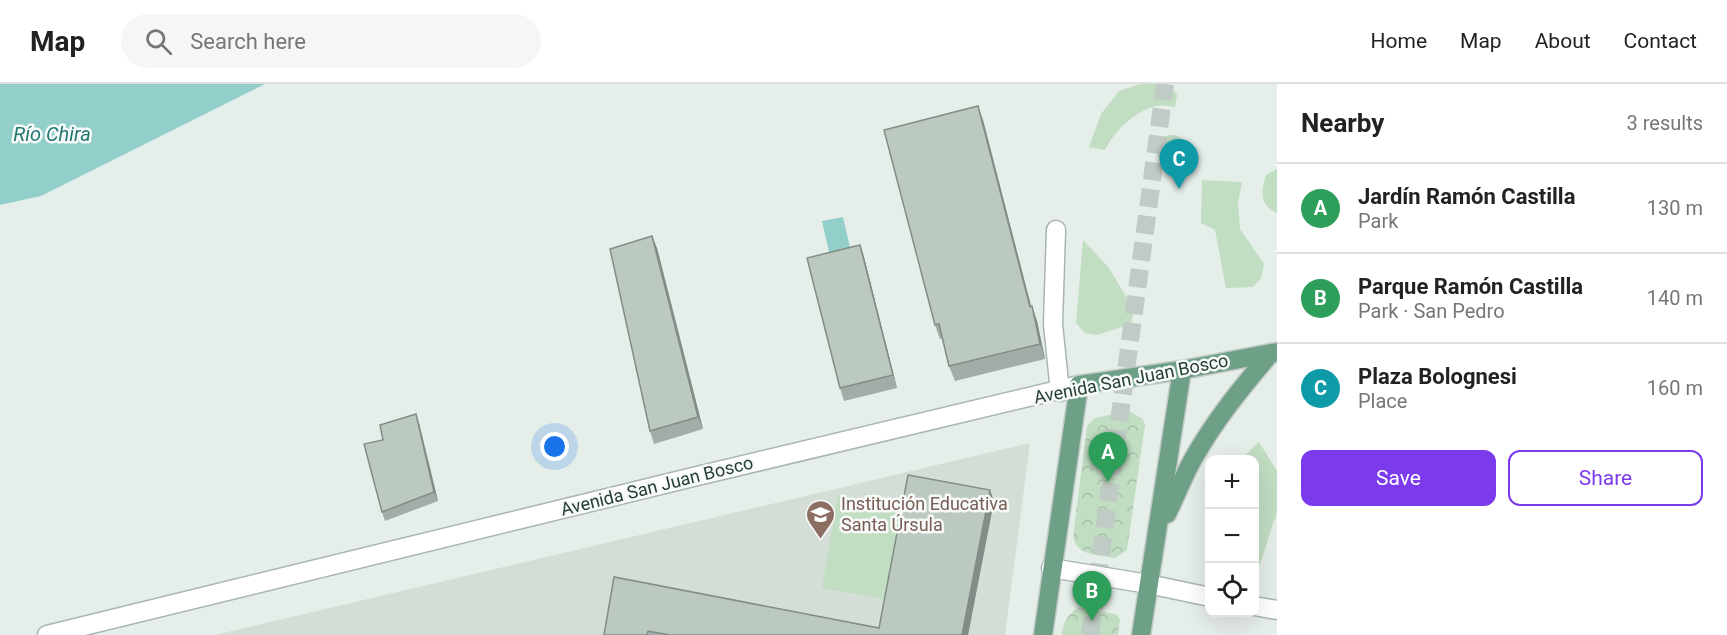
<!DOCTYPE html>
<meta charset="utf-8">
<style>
:root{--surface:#fff;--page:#f6f6f6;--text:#222;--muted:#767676;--line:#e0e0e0;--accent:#7c3aed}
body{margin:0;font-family:Roboto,sans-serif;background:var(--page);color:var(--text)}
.controls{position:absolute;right:18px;bottom:18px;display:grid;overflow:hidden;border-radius:12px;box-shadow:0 6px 24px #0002}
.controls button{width:54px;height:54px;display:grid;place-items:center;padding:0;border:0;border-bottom:2px solid var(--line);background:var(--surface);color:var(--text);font:30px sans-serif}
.you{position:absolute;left:555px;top:363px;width:21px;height:21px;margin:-15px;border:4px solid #fff;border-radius:50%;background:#1a73e8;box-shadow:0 0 0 9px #1a73e833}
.badge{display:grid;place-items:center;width:39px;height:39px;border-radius:50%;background:var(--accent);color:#fff;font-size:20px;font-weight:700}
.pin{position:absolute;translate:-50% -50px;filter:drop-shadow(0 2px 3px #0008)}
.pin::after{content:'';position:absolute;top:32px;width:21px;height:18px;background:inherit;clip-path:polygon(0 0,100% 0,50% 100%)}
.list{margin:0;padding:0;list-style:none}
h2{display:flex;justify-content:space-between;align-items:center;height:78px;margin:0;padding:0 24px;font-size:26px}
h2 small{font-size:20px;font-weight:400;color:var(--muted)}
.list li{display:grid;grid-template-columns:39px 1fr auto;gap:18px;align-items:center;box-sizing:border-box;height:90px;padding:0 24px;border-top:2px solid var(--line)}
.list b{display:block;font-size:22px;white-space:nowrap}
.list p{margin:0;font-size:20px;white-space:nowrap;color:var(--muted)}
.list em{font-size:20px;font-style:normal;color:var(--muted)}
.actions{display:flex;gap:12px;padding:18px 24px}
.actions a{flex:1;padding:14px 0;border:2px solid var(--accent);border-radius:12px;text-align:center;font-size:21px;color:var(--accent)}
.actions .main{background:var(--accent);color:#fff}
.icon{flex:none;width:33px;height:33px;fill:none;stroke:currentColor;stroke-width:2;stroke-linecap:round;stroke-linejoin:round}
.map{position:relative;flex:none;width:1277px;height:551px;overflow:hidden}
header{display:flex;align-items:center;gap:36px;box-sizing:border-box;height:84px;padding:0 30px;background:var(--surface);border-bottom:2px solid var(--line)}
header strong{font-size:28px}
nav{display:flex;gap:33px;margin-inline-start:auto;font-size:21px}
.search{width:420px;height:54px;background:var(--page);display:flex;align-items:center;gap:15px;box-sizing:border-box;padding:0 21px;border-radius:33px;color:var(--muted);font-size:22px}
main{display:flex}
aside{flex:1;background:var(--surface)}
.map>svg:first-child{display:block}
.built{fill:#d4ded7}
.green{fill:#c1ddc2}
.park{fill:url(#park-crowns)}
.water{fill:#92cfcb}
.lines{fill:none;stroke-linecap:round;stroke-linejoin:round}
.highway-tunnel{stroke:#c0cbc5;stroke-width:18;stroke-dasharray:18 9;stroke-linecap:butt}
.minor-casing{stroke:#a9b6af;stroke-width:21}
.major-casing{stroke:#c2c9c6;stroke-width:21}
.minor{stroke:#fff;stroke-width:18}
.major{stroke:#6ea088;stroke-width:18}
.wall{fill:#a1ada6}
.shaded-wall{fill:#838d87}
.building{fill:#bbc9c1;stroke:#838d87;stroke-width:1.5}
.labels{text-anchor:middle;stroke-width:5;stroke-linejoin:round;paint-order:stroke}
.street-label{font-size:18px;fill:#263f33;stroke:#f7faf8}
.education-label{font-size:18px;fill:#785e54;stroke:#f7faf8;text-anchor:start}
.water-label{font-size:20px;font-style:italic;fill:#237874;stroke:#f7faf8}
</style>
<header>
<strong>Map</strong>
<div class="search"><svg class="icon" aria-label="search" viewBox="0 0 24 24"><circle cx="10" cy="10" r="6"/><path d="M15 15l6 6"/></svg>Search here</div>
<nav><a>Home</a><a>Map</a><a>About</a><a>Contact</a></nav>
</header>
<main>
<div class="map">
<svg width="1277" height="551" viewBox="0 0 1277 551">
<defs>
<pattern id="park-crowns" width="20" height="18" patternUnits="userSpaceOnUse" patternTransform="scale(1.5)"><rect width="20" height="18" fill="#c1ddc2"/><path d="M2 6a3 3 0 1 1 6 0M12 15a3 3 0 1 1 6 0" fill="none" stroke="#a6bfa7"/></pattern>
</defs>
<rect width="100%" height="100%" fill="#e6eee9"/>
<polygon class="built" points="1030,359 1005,551 215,551"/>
<g class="green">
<path d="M1140,0H1168L1177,11L1175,23C1169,22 1161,21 1156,22C1134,28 1115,46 1105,66L1089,63L1101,30L1119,7Z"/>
<circle cx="1172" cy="66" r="15"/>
<path d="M1277,85V129C1259,122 1261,107 1266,91Z"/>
<polygon points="1202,96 1242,98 1238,119 1240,145 1264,180 1261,194 1253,203 1226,204 1215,146 1201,139"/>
<polygon points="1083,156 1109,184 1134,226 1131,240 1097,251 1085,249 1076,239"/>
<polygon points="1259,358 1277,387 1277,428 1257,489 1254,488 1254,376 1241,375"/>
<polygon points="838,411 901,422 885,515 822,504"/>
</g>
<g class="park">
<path d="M1129,327L1143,335L1145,341L1127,466L1115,474C1099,471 1077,472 1073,453L1087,342L1095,334Z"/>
<path d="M1078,523L1116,530L1120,535L1118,551H1062C1063,537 1068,532 1078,523Z"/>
</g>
<g class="water">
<polygon points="0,0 265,0 41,112 0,121"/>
<polygon points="843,133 851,168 830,172 822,137"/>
</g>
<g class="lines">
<polyline class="highway-tunnel" points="1090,551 1165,0"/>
<defs>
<g id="minor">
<polyline points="1056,146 1053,240 1060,308"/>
<polyline points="1051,484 1148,500 1210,513"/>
<polyline points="1254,522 1277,526"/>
<polyline points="47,551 689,394 1079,301"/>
</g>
<g id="major">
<path d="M1167,430C1176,412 1183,393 1193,375C1215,336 1242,303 1271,269"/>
<polyline points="1043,551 1079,301 1182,286 1277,268"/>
<polyline points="1141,551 1182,286"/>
</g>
</defs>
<use href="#minor" class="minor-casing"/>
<use href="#major" class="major-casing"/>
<use href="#minor" class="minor"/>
<use href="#major" class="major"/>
</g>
<g class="wall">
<polygon points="983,36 1031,223 1037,237 1045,275 955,297 949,282 942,255 940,255 935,241"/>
<polygon points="860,161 864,173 897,304 844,317 840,304"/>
<polygon points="657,164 703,345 654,360 650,347"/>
<polygon points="416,330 419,339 438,417 385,437 382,428"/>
<polygon points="994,417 968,551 604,551 614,493 879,544"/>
</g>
<g class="shaded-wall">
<polygon points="978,22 983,36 1035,237 1030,223"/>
<polygon points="652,152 657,164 703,345 698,333"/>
<polygon points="860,161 864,173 897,304 893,291"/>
<polygon points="1032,222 1037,237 1045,275 1040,260"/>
<polygon points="416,330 419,339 438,417 434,408"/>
<polygon points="990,406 994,417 968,551 962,551"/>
</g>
<g class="building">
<polygon points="978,22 1030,223 1032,222 1040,260 949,282 939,240 935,241 884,46"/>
<polygon points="652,152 698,333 650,347 610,165"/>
<polygon points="860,161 893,291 840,304 807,174"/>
<polygon points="416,330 434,408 382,428 364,360 383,356 380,341"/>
<polygon points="908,391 990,406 962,551 670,551 648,547 647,551 604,551 614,493 879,544"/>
</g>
<defs>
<symbol id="school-pin" viewBox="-11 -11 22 30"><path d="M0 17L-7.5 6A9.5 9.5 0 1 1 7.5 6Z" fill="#8d6e63" stroke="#f7faf8"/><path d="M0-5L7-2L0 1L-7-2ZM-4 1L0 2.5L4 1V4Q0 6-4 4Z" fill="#fff"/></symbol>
</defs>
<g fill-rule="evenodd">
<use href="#school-pin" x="804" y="414" width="33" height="45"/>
</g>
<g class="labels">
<g class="street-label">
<text transform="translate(1131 295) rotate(-11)" y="6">Avenida San Juan Bosco</text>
<text transform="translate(657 402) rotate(-14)" y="6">Avenida San Juan Bosco</text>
</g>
<g class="education-label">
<text x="841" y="426">Institución Educativa<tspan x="841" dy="21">Santa Úrsula</tspan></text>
</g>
<g class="water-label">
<text x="52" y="57">Río Chira</text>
</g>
</g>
</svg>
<div class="controls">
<button>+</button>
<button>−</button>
<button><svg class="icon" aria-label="locate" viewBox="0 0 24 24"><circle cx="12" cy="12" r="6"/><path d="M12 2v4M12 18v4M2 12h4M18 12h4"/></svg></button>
</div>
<div class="you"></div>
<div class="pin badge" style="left:1108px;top:398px;background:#2e9e5b">A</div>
<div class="pin badge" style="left:1092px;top:537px;background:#2e9e5b">B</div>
<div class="pin badge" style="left:1179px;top:105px;background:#0f9aa8">C</div>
</div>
<aside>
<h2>Nearby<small>3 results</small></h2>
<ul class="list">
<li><span class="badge" style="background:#2e9e5b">A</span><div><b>Jardín Ramón Castilla</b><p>Park</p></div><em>130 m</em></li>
<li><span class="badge" style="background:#2e9e5b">B</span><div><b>Parque Ramón Castilla</b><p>Park · San Pedro</p></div><em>140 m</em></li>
<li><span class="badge" style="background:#0f9aa8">C</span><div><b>Plaza Bolognesi</b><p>Place</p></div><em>160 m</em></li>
</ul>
<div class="actions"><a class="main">Save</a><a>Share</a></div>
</aside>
</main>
